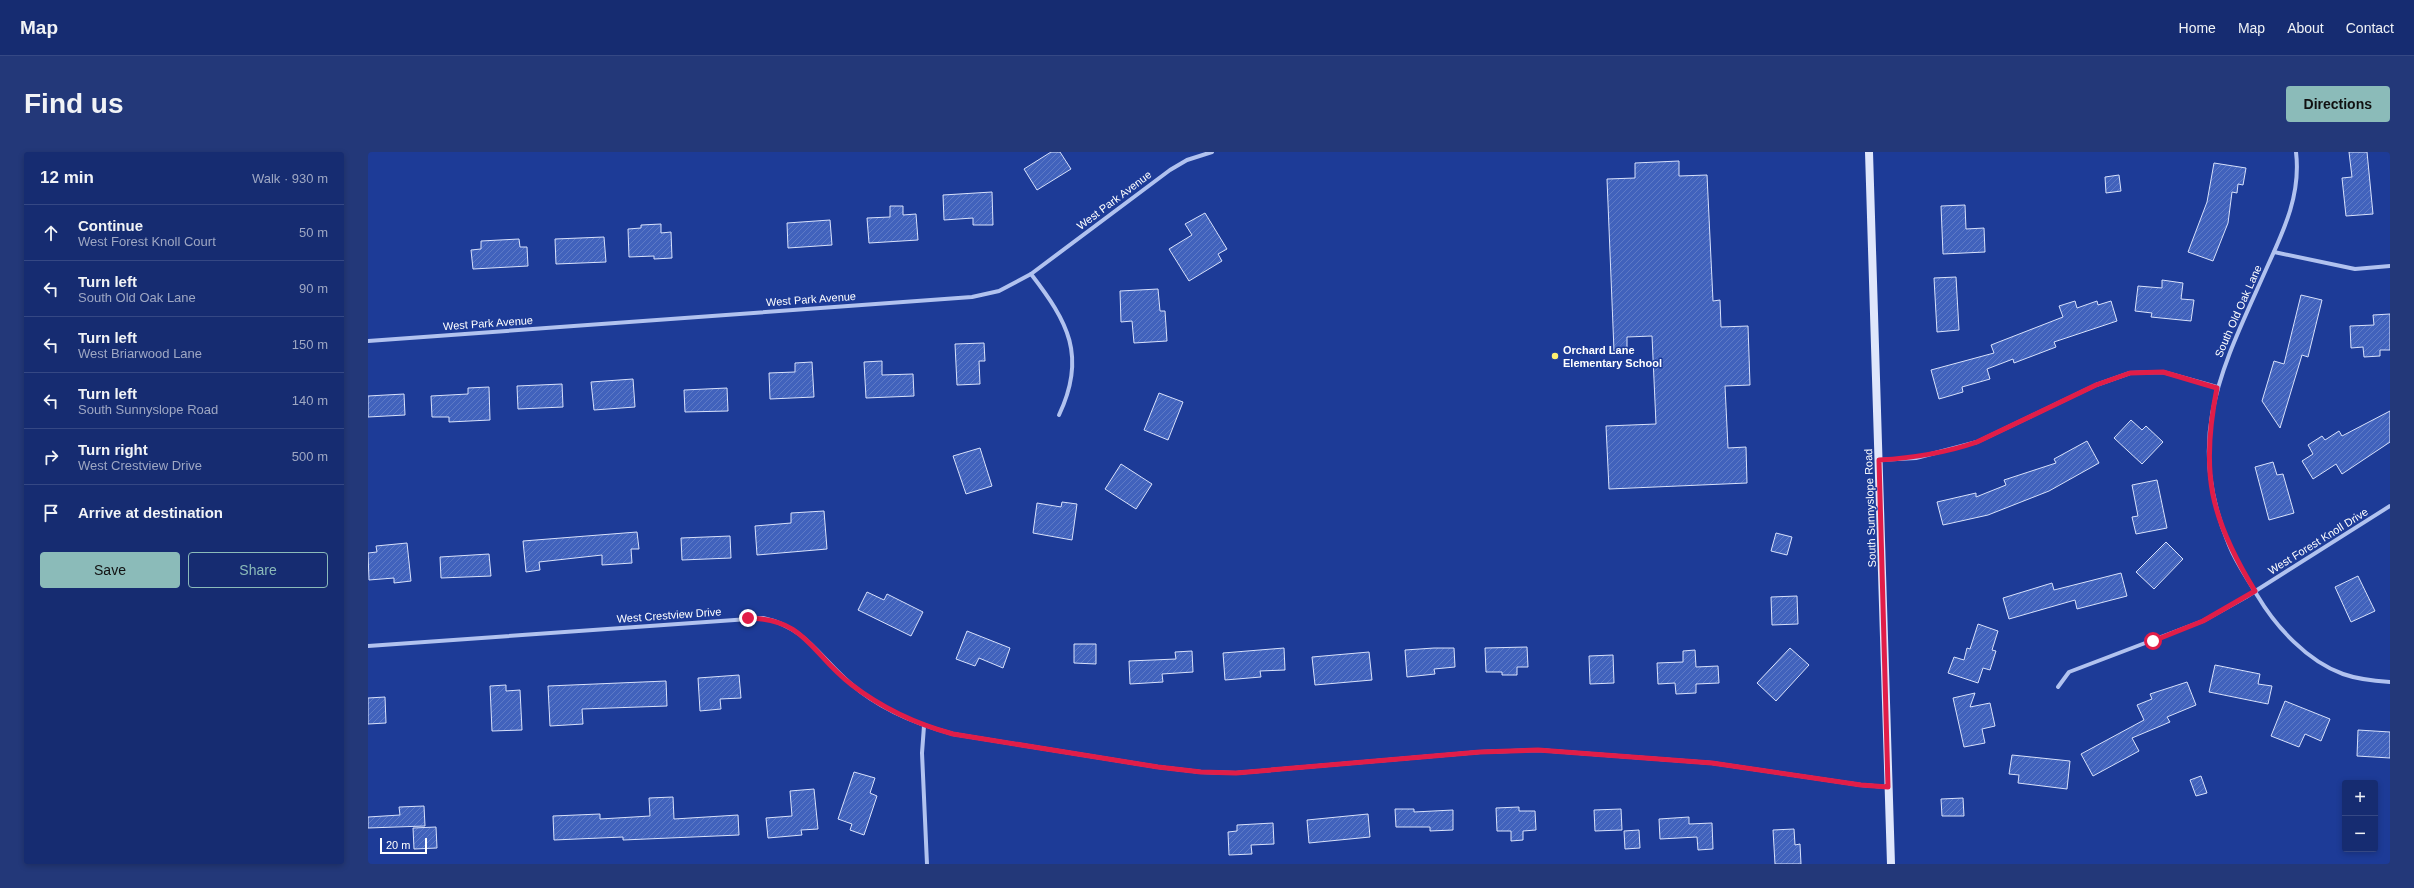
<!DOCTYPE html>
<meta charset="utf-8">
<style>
:root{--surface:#162c71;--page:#233879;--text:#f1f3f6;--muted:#9ea7c3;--line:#354884;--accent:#8bbbb9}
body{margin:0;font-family:Arial,sans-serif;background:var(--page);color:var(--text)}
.controls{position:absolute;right:12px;bottom:12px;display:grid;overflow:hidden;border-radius:4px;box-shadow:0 2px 6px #0003}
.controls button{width:36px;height:36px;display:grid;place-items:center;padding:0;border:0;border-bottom:1px solid var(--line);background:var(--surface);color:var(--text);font:20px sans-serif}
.scale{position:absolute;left:12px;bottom:10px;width:47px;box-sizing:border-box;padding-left:4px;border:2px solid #fff;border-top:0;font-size:11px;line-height:14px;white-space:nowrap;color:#fff;-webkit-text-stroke:3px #1d3b97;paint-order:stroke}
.stop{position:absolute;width:12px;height:12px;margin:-9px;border:3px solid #e11d48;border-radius:50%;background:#fff}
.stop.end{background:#e11d48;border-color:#fff;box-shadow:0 1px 4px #0008}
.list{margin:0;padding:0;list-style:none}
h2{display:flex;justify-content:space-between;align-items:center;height:52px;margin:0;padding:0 16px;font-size:17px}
h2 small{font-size:13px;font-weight:400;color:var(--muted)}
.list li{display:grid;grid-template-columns:26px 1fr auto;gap:12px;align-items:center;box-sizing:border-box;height:56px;padding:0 16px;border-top:1px solid var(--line)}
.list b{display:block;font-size:15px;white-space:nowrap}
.list p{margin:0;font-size:13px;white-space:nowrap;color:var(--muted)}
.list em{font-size:13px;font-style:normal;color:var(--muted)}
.actions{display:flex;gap:8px;padding:12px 16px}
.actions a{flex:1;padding:9px 0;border:1px solid var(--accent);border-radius:4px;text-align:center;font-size:14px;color:var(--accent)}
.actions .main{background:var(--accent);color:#111}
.icon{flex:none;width:22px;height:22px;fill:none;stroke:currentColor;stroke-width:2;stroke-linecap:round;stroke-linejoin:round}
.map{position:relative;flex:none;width:2022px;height:712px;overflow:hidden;border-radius:4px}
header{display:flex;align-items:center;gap:24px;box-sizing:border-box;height:56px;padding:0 20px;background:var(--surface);border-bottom:1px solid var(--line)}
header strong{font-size:19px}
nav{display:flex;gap:22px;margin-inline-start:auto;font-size:14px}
.intro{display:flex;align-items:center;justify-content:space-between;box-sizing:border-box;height:96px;padding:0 24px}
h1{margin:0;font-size:28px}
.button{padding:10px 18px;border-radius:4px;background:var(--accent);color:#111;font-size:14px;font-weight:700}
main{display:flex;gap:24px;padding:0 24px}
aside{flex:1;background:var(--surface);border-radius:4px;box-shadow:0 2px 6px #0003}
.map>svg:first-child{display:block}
.building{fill:url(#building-hatch);stroke:#d8e1fb}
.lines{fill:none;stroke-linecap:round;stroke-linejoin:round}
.street{stroke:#b1c2ef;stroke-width:4}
.secondary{stroke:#dfe6fb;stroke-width:8}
.route{stroke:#e11d48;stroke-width:5}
.poi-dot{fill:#fff070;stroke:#1d3b97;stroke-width:1.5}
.labels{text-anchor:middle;stroke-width:3;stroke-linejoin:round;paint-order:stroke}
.street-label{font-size:11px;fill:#fff;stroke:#1d3b97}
.poi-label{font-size:11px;font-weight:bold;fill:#fff;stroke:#1d3b97;text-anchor:start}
</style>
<header>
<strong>Map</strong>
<nav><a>Home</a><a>Map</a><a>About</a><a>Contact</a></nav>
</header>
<div class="intro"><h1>Find us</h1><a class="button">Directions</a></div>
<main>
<aside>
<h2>12 min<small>Walk · 930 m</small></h2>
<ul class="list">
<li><svg class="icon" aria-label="ahead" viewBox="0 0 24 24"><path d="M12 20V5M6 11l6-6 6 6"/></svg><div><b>Continue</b><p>West Forest Knoll Court</p></div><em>50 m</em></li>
<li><svg class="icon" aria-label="left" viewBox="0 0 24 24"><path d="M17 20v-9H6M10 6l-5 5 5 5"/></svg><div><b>Turn left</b><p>South Old Oak Lane</p></div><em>90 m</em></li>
<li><svg class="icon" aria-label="left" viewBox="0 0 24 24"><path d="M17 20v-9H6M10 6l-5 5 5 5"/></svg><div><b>Turn left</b><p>West Briarwood Lane</p></div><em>150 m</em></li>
<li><svg class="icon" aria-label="left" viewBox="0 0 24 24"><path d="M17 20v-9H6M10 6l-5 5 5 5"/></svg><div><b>Turn left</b><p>South Sunnyslope Road</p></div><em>140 m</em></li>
<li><svg class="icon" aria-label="right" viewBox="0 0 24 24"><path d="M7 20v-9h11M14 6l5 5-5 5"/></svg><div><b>Turn right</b><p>West Crestview Drive</p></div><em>500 m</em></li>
<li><svg class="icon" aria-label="arrive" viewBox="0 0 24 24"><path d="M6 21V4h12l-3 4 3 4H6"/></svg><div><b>Arrive at destination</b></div></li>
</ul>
<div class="actions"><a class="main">Save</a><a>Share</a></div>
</aside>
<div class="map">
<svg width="2022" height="712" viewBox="0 0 2022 712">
<defs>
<pattern id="building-hatch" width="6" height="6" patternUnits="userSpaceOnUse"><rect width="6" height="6" fill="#4162bc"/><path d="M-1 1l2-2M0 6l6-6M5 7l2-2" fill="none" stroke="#5e7ac6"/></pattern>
</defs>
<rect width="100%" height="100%" fill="#1d3b97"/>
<g class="building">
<polygon points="683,0 692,0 703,17 669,38 656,17"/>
<polygon points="1981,0 1999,0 2005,62 1978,64 1974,26 1984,25"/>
<polygon points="1311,9 1311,24 1339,23 1345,149 1352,148 1353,175 1380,174 1382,233 1357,234 1360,296 1378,295 1379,331 1241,337 1238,274 1288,272 1284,184 1259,185 1259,199 1246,199 1239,27 1267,26 1267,11"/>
<polygon points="1846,11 1878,16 1875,33 1870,32 1869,41 1864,40 1860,71 1845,109 1820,100 1839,50"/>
<polygon points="1751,23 1753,39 1738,41 1737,25"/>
<polygon points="624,40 625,73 605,73 605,66 576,68 575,43"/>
<polygon points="1597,53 1598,77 1616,76 1617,100 1575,102 1573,54"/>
<polygon points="522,54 535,54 535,63 548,62 550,88 501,91 499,66 522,65"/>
<polygon points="837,61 859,97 850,102 854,109 821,129 801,97 824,83 817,72"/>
<polygon points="462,68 464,93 420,96 419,71"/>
<polygon points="293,72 293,81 303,80 304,106 286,107 286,104 261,105 260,77 273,76 273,73"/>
<polygon points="236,85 238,110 188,112 187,87"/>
<polygon points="151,87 152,95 159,95 160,114 105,117 103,98 113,97 113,89"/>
<polygon points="1588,125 1591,178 1569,180 1566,126"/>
<polygon points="1794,128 1815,131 1813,147 1826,148 1823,169 1783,165 1784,161 1767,159 1770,134 1794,136"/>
<polygon points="790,137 792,159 797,159 799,189 766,191 764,169 753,170 752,139"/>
<polygon points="1933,143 1954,148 1940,205 1934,203 1912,276 1894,249 1906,209 1916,212"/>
<polygon points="1707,149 1709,156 1729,149 1730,153 1743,149 1749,169 1686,190 1688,195 1646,211 1645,207 1619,217 1622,227 1594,235 1595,240 1571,247 1563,218 1626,201 1623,193 1695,165 1691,154"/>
<polygon points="2022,162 2022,198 2012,198 2012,204 1996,205 1995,195 1983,196 1982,174 2006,173 2005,163"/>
<polygon points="616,191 617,209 611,209 612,232 589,233 587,192"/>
<polygon points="514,209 514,223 545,222 546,244 498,246 496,210"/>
<polygon points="444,210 446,245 402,247 401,221 427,220 427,211"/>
<polygon points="265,227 267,255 226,258 223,230"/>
<polygon points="194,232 195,255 150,257 149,234"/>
<polygon points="121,235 122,268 81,270 81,265 64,265 63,244 100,242 100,236"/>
<polygon points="359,236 360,259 317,260 316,238"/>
<polygon points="791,241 815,250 800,288 776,278"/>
<polygon points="36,242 37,263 0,265 0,244"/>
<polygon points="2022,259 2022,290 1974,322 1968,312 1945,327 1934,309 1945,302 1940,293 1954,284 1957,288 1971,279 1974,284"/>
<polygon points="1763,268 1774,278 1778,274 1795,290 1774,312 1746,286"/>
<polygon points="1719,289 1731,311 1681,339 1620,363 1575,373 1569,350 1608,341 1608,345 1638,333 1636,328 1688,311 1686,307"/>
<polygon points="612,296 624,334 598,342 585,304"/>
<polygon points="1905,310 1909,323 1915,322 1926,361 1901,368 1887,315"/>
<polygon points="753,312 784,332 768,357 737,337"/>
<polygon points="1789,328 1799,376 1768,382 1764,365 1770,364 1764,333"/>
<polygon points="694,350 709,352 704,388 665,381 669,351 693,355"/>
<polygon points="456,359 459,397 389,403 387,374 423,371 423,361"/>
<polygon points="269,380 271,397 263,397 264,411 234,413 234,403 171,410 172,418 158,420 155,389"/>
<polygon points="1408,381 1424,385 1419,403 1403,399"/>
<polygon points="362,384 363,406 314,408 313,386"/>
<polygon points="1798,390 1815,407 1786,437 1768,420"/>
<polygon points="39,391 43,429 26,431 26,426 1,428 0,401 9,400 8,394"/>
<polygon points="121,402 123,424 73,426 72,405"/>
<polygon points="1753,421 1759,444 1709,457 1707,448 1641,467 1635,446 1684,431 1686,438"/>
<polygon points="1990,424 2007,459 1983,470 1967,435"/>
<polygon points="499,440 516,448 519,442 555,460 543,484 490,458"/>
<polygon points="1429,444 1430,472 1404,473 1403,445"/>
<polygon points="1610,472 1630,479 1624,498 1628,499 1622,518 1615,516 1610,531 1580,521 1586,505 1596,508 1599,496 1602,497"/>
<polygon points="599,479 642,496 635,516 611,506 607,514 588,507"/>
<polygon points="706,492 728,492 728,512 706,511"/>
<polygon points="1159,495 1160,515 1149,515 1149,523 1134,523 1134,520 1118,520 1117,496"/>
<polygon points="916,496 917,518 892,519 893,525 857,528 855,501"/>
<polygon points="1066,496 1086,496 1087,515 1066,517 1067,522 1039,525 1037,498"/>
<polygon points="1422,496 1441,513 1408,549 1389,531"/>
<polygon points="1327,498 1328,515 1350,514 1351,531 1328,532 1328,541 1308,542 1307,531 1290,532 1289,511 1315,510 1315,499"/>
<polygon points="824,499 825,520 794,522 795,530 762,532 761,509 808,507 807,500"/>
<polygon points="1001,500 1004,528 947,533 944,505"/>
<polygon points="1245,503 1246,531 1222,532 1221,504"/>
<polygon points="1847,513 1892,522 1890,532 1904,534 1900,552 1841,540"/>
<polygon points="371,523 373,546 352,547 353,557 332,559 330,526"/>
<polygon points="298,529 299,554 214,557 215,572 182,574 180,534"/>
<polygon points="1819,530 1828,553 1799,565 1802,570 1764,586 1771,599 1725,624 1713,602 1776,568 1769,553 1784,547 1782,542"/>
<polygon points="138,533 138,539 152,538 154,578 124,579 122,534"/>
<polygon points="1607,541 1602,555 1622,551 1627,574 1614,577 1617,591 1596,595 1585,546"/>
<polygon points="17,545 18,571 0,572 0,546"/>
<polygon points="1917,549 1962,567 1953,589 1937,582 1931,595 1903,584"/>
<polygon points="1990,578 2022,580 2022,606 1989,604"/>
<polygon points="1644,603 1702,609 1699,637 1650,631 1651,623 1641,622"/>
<polygon points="486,620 507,626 502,641 509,644 496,683 482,678 484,672 470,667"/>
<polygon points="1833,624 1839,641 1828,644 1822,628"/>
<polygon points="446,637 450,677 433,678 434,683 400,686 398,666 424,664 422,639"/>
<polygon points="305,645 306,667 370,663 371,683 255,688 255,685 186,688 185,664 232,662 232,667 282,664 281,646"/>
<polygon points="1595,646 1596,664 1574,664 1573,647"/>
<polygon points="56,654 57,674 0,676 0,665 32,663 31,655"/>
<polygon points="1151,655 1151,659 1167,659 1168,678 1155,679 1155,688 1143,689 1143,679 1129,679 1128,656"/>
<polygon points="1027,657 1046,657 1046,660 1085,658 1085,678 1062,679 1062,675 1028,675"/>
<polygon points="1253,657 1254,678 1227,679 1226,658"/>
<polygon points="1000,662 1002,685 941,691 939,668"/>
<polygon points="1321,665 1321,672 1344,671 1345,697 1330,698 1329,685 1292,687 1291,667"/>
<polygon points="905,671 906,692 883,693 884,702 861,703 860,680 869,679 869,673"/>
<polygon points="68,675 69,696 46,697 45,676"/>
<polygon points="1426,677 1427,693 1432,692 1433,712 1407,712 1405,678"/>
<polygon points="1271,678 1272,696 1257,697 1256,679"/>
</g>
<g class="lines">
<g class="street">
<path d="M1928,0C1933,41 1917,76 1900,113C1856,213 1815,282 1861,393C1868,411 1880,427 1889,443C1908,475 1939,509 1975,522C1989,527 2007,529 2022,530"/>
<polyline points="1906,100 1987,117 2022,114"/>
<path d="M663,122C700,170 719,204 691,263"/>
<polyline points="0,189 604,145 631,139 663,122 802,18 819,8 844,0"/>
<polyline points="1511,308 1548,306 1609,290 1728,233 1762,221 1795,220 1849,235"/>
<path d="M0,494L395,466C437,475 451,504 482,531C510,556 548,572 585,582L790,615L833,620L868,621L1112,600L1170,598L1344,611L1493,633L1520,635"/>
<polyline points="1690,535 1701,520 1835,469 1878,445 2022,354"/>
<polyline points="556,574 554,601 559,712"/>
</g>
<polyline class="secondary" points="1501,0 1523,712"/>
</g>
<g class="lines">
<path class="route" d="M380,466C439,467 443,502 484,533C514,556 548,572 585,582L790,615L833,620L868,621L1112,600L1170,598L1344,611L1493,633L1520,635L1511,308C1545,306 1577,301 1609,290L1728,233L1762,221L1795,220L1849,236C1832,320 1842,366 1887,439L1835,469L1785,489"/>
</g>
<circle class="poi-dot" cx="1187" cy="204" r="4"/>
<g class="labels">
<g class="street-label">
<text transform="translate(746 48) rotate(-37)" y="4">West Park Avenue</text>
<text transform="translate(443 147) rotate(-4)" y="4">West Park Avenue</text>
<text transform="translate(1870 159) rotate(-66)" y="4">South Old Oak Lane</text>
<text transform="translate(120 171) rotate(-4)" y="4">West Park Avenue</text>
<text transform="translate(1502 356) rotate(-92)" y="4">South Sunnyslope Road</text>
<text transform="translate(1950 389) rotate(-32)" y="4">West Forest Knoll Drive</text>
<text transform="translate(301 463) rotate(-4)" y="4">West Crestview Drive</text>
</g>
<g class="poi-label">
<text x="1195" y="202">Orchard Lane<tspan x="1195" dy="13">Elementary School</tspan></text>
</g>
</g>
</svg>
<div class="controls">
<button>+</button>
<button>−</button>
</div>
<div class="scale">20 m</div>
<div class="stop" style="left:1785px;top:489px"></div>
<div class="stop end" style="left:380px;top:466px"></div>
</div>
</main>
